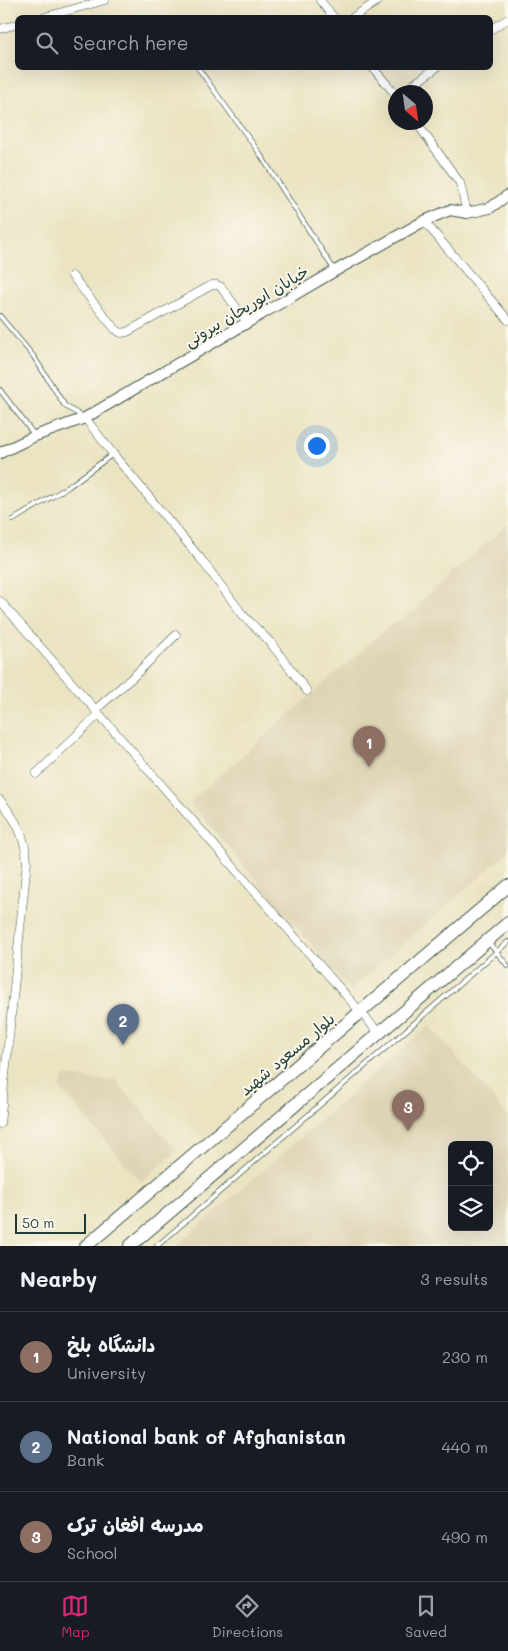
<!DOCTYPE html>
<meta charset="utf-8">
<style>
:root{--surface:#171b24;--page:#20242c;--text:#f1f3f6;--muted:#9ea1a6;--line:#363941;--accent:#db2777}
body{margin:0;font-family:Mali,"Playpen Sans Arabic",sans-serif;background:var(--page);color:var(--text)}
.controls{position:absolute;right:15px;bottom:15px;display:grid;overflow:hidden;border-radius:8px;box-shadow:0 5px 20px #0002}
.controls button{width:45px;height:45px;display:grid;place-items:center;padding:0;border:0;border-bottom:1px solid var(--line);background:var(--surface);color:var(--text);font:25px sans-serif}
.compass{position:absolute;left:388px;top:85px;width:45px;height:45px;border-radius:50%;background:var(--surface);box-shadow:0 5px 20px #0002;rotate:151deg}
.scale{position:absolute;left:15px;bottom:12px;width:71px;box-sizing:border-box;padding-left:5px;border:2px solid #1f3d34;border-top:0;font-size:14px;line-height:18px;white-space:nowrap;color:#1f3d34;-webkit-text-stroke:4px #fbf7ec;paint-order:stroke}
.you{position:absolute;left:316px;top:445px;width:18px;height:18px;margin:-12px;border:4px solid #fff;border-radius:50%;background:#1a73e8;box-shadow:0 0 0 8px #1a73e833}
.badge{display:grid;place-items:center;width:32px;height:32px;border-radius:50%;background:var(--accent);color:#fff;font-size:16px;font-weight:700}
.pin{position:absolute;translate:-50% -41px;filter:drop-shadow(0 1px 2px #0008)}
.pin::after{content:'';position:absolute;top:26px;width:18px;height:15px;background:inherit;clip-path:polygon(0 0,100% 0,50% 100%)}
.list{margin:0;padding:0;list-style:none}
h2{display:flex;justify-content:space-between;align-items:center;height:65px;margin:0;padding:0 20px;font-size:21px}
h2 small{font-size:16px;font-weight:400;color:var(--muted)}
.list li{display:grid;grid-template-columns:32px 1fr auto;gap:15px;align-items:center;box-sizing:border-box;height:90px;padding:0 20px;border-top:1px solid var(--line)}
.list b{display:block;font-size:19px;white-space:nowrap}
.list p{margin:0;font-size:16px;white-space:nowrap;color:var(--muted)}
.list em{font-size:16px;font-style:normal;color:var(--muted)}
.icon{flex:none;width:28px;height:28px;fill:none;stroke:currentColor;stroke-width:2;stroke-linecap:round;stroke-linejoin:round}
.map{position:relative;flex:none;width:508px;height:1246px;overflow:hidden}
.search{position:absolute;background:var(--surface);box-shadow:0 5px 20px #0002;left:15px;right:15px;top:15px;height:55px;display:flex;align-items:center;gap:12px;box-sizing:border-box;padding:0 18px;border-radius:8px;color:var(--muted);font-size:19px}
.sheet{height:335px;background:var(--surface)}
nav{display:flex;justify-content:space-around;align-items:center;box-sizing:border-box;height:70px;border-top:1px solid var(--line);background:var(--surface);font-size:14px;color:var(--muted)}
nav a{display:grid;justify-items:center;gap:2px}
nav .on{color:var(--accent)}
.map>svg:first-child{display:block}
.built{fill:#ded4b5;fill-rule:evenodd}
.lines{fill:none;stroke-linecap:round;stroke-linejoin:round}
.service-casing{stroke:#3e5649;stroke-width:5.5}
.minor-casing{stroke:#3e5649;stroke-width:9}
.tertiary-casing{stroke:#3e5649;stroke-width:12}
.primary-casing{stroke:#3e5649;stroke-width:14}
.service{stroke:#fff;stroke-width:4}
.minor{stroke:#fff;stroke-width:8}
.tertiary{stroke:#fff;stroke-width:10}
.primary{stroke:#fff;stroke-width:12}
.labels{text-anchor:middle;stroke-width:4;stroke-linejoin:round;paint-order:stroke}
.street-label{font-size:16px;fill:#1f3d34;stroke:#fbf7ec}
</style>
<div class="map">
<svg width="508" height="1246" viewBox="0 0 508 1246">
<rect width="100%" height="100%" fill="#fbf7ec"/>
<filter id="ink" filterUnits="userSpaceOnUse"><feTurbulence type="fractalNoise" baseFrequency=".02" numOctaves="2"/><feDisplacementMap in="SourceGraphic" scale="10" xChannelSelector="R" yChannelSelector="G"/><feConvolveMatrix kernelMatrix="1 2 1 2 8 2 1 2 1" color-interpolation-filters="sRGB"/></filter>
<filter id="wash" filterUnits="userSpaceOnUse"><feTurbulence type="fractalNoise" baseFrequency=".0096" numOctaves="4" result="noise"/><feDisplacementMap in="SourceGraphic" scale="20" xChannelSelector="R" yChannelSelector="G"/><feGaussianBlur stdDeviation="1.12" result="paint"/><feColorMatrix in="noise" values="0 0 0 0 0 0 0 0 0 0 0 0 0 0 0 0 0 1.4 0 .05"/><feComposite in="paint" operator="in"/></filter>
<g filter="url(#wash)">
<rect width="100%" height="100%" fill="#ebe4c3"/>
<g class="built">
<polygon points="508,524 508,852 350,990 190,802 380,634 398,620 400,622 411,612 413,613 419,607 417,605"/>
<path d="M430,1025L508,1116V1246H176L353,1092L351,1090L363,1081L364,1082ZM452,1145H489V1227H452Z"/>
<polygon points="64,1076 112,1081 113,1077 177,1151 141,1182 60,1088"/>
</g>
</g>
<g filter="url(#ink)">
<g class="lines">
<defs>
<g id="service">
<polyline points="198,68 258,151 335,271"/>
<polyline points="0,316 34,357 65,406 83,417"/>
<polyline points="0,390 35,436"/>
<polyline points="13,520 68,487 113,454"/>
<polyline points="489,943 508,966"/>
<polyline points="157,1246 508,942"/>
</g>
<g id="minor">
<polyline points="320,0 334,18"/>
<polyline points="42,18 105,0"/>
<polyline points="352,18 379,0"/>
<polyline points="0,29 18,24"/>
<polyline points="490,30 508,19"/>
<polyline points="373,68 396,95"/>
<polyline points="403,92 436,68"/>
<polyline points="416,122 460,183 467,213"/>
<polyline points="424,221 508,320"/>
<polyline points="72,276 115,329 121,333 127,332 212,285 217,285 221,287 247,322"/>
<polyline points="85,418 113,454 200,558 243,615 270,642 307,691"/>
<polyline points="0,601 379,1033"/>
<polyline points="95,710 134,676 176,635"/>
<polyline points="36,774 99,714"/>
<path d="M0,800C16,820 25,835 27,861L0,1124"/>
</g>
<polyline id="tertiary" points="0,453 35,436 85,418 335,271 424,221 450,210 467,213 490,208 508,195"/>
<g id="primary">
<polyline points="86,1246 508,886"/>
<polyline points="130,1246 508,923"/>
</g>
</defs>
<use href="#service" class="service-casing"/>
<use href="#minor" class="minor-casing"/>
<use href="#tertiary" class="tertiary-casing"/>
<use href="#primary" class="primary-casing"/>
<use href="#service" class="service"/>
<use href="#minor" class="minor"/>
<use href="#tertiary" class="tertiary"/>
<use href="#primary" class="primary"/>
</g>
</g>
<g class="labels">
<g class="street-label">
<text transform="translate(246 306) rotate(-31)" y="6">خیابان ابوریحان بیرونی</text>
<text transform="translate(287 1054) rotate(-40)" y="6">بلوار مسعود شهید</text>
</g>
</g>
</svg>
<div class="controls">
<button><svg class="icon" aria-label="locate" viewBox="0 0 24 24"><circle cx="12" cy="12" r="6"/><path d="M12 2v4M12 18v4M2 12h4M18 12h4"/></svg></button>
<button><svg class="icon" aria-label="layers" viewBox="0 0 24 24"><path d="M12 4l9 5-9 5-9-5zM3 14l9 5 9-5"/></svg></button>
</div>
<svg class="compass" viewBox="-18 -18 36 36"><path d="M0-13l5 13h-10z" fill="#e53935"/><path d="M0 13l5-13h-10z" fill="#9ea1a6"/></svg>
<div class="scale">50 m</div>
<div class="you"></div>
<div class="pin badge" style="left:369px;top:767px;background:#8d6e63">1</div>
<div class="pin badge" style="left:123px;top:1045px;background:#5c6f8a">2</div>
<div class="pin badge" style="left:408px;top:1131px;background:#8d6e63">3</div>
<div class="search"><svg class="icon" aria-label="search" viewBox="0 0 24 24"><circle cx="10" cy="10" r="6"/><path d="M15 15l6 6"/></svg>Search here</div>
</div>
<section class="sheet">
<h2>Nearby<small>3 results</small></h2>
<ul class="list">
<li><span class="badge" style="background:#8d6e63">1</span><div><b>دانشگاه بلخ</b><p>University</p></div><em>230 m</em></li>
<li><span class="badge" style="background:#5c6f8a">2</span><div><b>National bank of Afghanistan</b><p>Bank</p></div><em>440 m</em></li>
<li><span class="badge" style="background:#8d6e63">3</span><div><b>مدرسه افغان ترک</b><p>School</p></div><em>490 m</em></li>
</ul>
</section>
<nav>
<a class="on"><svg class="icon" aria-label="map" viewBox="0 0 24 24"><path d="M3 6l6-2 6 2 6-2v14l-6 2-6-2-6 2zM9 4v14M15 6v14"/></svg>Map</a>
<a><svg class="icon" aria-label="directions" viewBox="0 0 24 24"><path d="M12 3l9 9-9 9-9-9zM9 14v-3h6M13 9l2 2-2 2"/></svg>Directions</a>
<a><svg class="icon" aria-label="saved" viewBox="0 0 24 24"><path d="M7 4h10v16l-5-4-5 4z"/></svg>Saved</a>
</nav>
